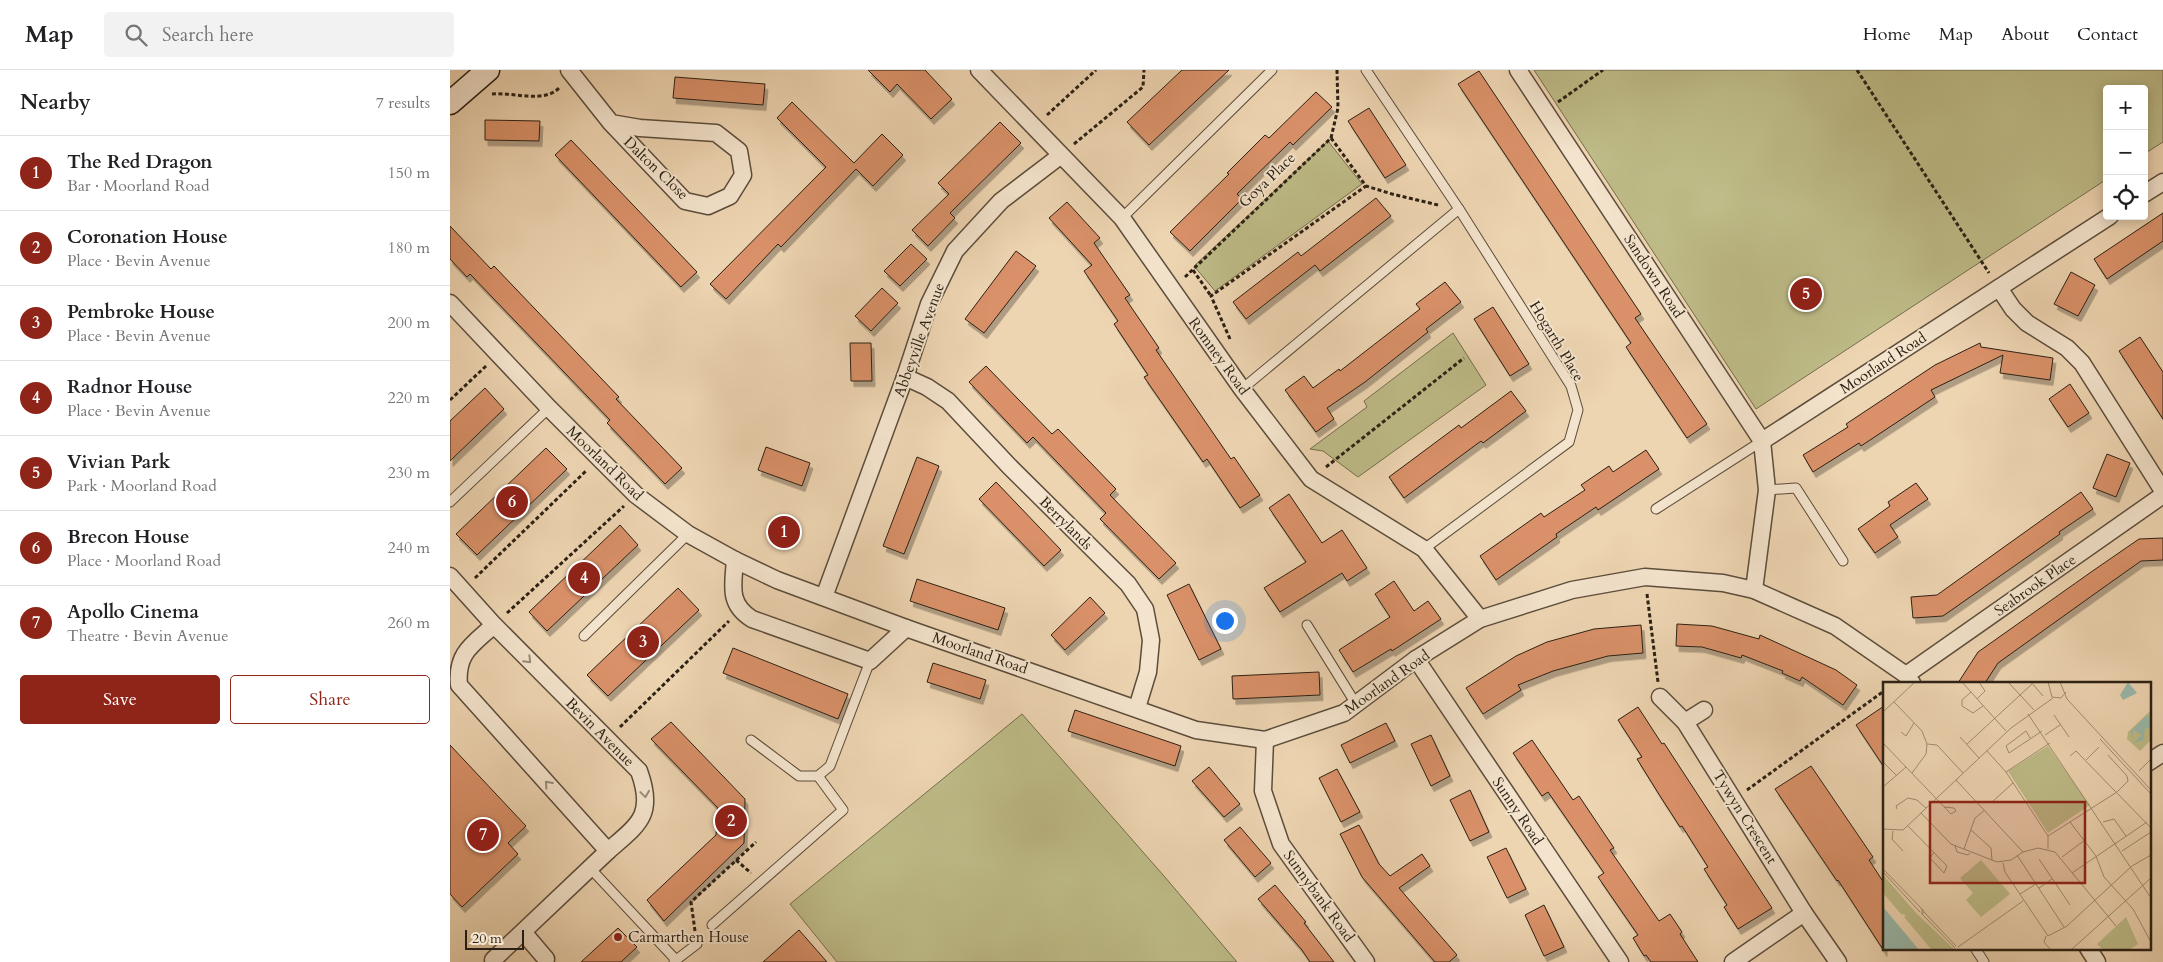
<!DOCTYPE html>
<meta charset="utf-8">
<style>
:root{--surface:#fff;--page:#f2f2f2;--text:#202124;--muted:#757577;--line:#e0e0e0;--accent:#8f2418}
body{margin:0;font-family:Cardo,serif;background:var(--page);color:var(--text)}
.controls{position:absolute;right:15px;top:15px;display:grid;overflow:hidden;border-radius:5px;box-shadow:0 2px 12px #0003}
.controls button{width:45px;height:45px;display:grid;place-items:center;padding:0;border:0;border-bottom:1px solid var(--line);background:var(--surface);color:var(--text);font:25px sans-serif}
.scale{position:absolute;left:15px;bottom:12px;width:59px;box-sizing:border-box;padding-left:5px;border:2px solid #2b2014;border-top:0;font-size:14px;line-height:18px;white-space:nowrap;color:#2b2014;-webkit-text-stroke:4px #f4e4cd;paint-order:stroke}
.you{position:absolute;left:774px;top:550px;width:18px;height:18px;margin:-12px;border:4px solid #fff;border-radius:50%;background:#1a73e8;box-shadow:0 0 0 8px #1a73e833}
.badge{display:grid;place-items:center;width:32px;height:32px;border-radius:50%;background:var(--accent);color:#fff;font-size:16px;font-weight:700}
.pin{position:absolute;translate:-50% -50%;border:2px solid #fff;box-shadow:0 1px 5px #0006}
.list{margin:0;padding:0;list-style:none}
h2{display:flex;justify-content:space-between;align-items:center;height:65px;margin:0;padding:0 20px;font-size:21px}
h2 small{font-size:16px;font-weight:400;color:var(--muted)}
.list li{display:grid;grid-template-columns:32px 1fr auto;gap:15px;align-items:center;box-sizing:border-box;height:75px;padding:0 20px;border-top:1px solid var(--line)}
.list b{display:block;font-size:19px;white-space:nowrap}
.list p{margin:0;font-size:16px;white-space:nowrap;color:var(--muted)}
.list em{font-size:16px;font-style:normal;color:var(--muted)}
.actions{display:flex;gap:10px;padding:15px 20px}
.actions a{flex:1;padding:11px 0;border:1px solid var(--accent);border-radius:5px;text-align:center;font-size:18px;color:var(--accent)}
.actions .main{background:var(--accent);color:#fff}
.icon{flex:none;width:28px;height:28px;fill:none;stroke:currentColor;stroke-width:2;stroke-linecap:round;stroke-linejoin:round}
.map{position:relative;flex:none;width:1713px;height:892px;overflow:hidden}
header{display:flex;align-items:center;gap:30px;box-sizing:border-box;height:70px;padding:0 25px;background:var(--surface);border-bottom:1px solid var(--line)}
header strong{font-size:24px}
nav{display:flex;gap:28px;margin-inline-start:auto;font-size:18px}
.search{width:350px;height:45px;background:var(--page);display:flex;align-items:center;gap:12px;box-sizing:border-box;padding:0 18px;border-radius:5px;color:var(--muted);font-size:19px}
main{display:flex}
aside{flex:1;background:var(--surface)}
.map>svg:first-child{display:block}
.green{fill:#bebc88;stroke:#746e4e}
.building{fill:#da9169;stroke:#2b2014;filter:url(#shadow)}
.lines{fill:none;stroke-linecap:round;stroke-linejoin:round}
.lane-casing{stroke:#5c4d3c;stroke-width:11}
.street-casing{stroke:#5c4d3c;stroke-width:19}
.secondary-casing{stroke:#2b2014;stroke-width:25}
.path{stroke:#2b2014;stroke-width:3;stroke-dasharray:4 2.5;stroke-linecap:butt}
.lane{stroke:#f4e4cd;stroke-width:9}
.street{stroke:#f4e4cd;stroke-width:16}
.secondary{stroke:#f4e4cd;stroke-width:22}
.oneway{stroke:#9a8c7a}
.poi-dot{fill:#8f2418;stroke:#f4e4cd;stroke-width:2}
.labels{text-anchor:middle;stroke-width:4;stroke-linejoin:round;paint-order:stroke}
.street-label{font-size:15px;fill:#2b2014;stroke:#f4e4cd}
.poi-label{font-size:15px;fill:#2b2014;stroke:#f4e4cd;text-anchor:start}
.inset-road{fill:none;stroke:#a08d73;stroke-width:1}
.view{fill:#8f2418;fill-opacity:0.15;stroke:#8f2418;stroke-width:2.5}
.inset-edge{fill:none;stroke:#2b2014;stroke-width:2.5}
</style>
<header>
<strong>Map</strong>
<div class="search"><svg class="icon" aria-label="search" viewBox="0 0 24 24"><circle cx="10" cy="10" r="6"/><path d="M15 15l6 6"/></svg>Search here</div>
<nav><a>Home</a><a>Map</a><a>About</a><a>Contact</a></nav>
</header>
<main>
<aside>
<h2>Nearby<small>7 results</small></h2>
<ul class="list">
<li><span class="badge">1</span><div><b>The Red Dragon</b><p>Bar · Moorland Road</p></div><em>150 m</em></li>
<li><span class="badge">2</span><div><b>Coronation House</b><p>Place · Bevin Avenue</p></div><em>180 m</em></li>
<li><span class="badge">3</span><div><b>Pembroke House</b><p>Place · Bevin Avenue</p></div><em>200 m</em></li>
<li><span class="badge">4</span><div><b>Radnor House</b><p>Place · Bevin Avenue</p></div><em>220 m</em></li>
<li><span class="badge">5</span><div><b>Vivian Park</b><p>Park · Moorland Road</p></div><em>230 m</em></li>
<li><span class="badge">6</span><div><b>Brecon House</b><p>Place · Moorland Road</p></div><em>240 m</em></li>
<li><span class="badge">7</span><div><b>Apollo Cinema</b><p>Theatre · Bevin Avenue</p></div><em>260 m</em></li>
</ul>
<div class="actions"><a class="main">Save</a><a>Share</a></div>
</aside>
<div class="map">
<svg width="1713" height="892" viewBox="0 0 1713 892">
<defs>
<filter id="shadow"><feDropShadow dx="3" dy="5.5" stdDeviation="0" flood-color="#0004"/></filter>
</defs>
<rect width="100%" height="100%" fill="#eed5b2"/>
<filter id="stains"><feTurbulence type="fractalNoise" baseFrequency=".004" numOctaves="4"/><feColorMatrix values="0 0 0 0 .2 0 0 0 0 .09 0 0 0 0 .02 0 0 0 .5 -.17"/></filter>
<radialGradient id="worn" r=".72"><stop offset=".6" stop-color="#630" stop-opacity="0"/><stop offset="1" stop-color="#630" stop-opacity=".3"/></radialGradient>
<g class="green">
<polygon points="1084,0 1713,0 1713,72 1694,84 1694,19 1657,19 1657,109 1306,339"/>
<polygon points="878,71 912,114 765,221 744,196"/>
<polygon points="1003,263 1036,315 908,407 873,381 860,379 917,337 914,331"/>
<polygon points="572,644 714,806 787,892 387,892 340,834"/>
</g>
<g class="building">
<polygon points="418,0 475,0 502,29 481,49 447,14 440,22"/>
<polygon points="732,0 779,0 699,75 677,52"/>
<polygon points="1029,1 1191,244 1185,248 1257,354 1237,368 1176,277 1181,273 1008,14"/>
<polygon points="225,7 315,14 313,35 223,28"/>
<polygon points="866,22 882,37 843,75 840,72 787,124 792,129 740,181 720,162 779,104 777,103 815,65 819,68"/>
<polygon points="342,32 404,93 432,64 453,85 423,116 406,99 331,177 328,174 276,229 260,214 376,97 327,48"/>
<polygon points="919,38 956,95 935,108 898,51"/>
<polygon points="35,50 90,51 89,71 35,70"/>
<polygon points="550,52 571,73 500,143 505,148 478,176 462,160 499,124 488,113"/>
<polygon points="121,70 247,202 231,217 105,85"/>
<polygon points="926,128 941,146 870,201 865,195 796,249 783,232 848,182 851,186"/>
<polygon points="617,132 650,168 644,173 680,225 675,228 709,278 706,280 781,389 784,387 810,425 790,438 757,389 753,392 694,307 698,305 664,254 668,251 634,201 642,195 599,148"/>
<polygon points="1713,143 1713,171 1657,209 1644,189"/>
<polygon points="0,156 41,199 44,196 169,327 166,329 232,398 215,414 157,353 160,350 20,204 17,207 0,189"/>
<polygon points="461,174 477,189 450,216 434,201"/>
<polygon points="566,181 586,196 534,263 515,249"/>
<polygon points="1621,202 1645,215 1628,246 1604,234"/>
<polygon points="995,212 1011,232 976,259 978,262 915,312 877,338 884,349 866,362 835,320 854,306 863,318 889,299 890,301 970,239 966,234"/>
<polygon points="432,218 448,233 421,261 405,246"/>
<polygon points="1043,237 1079,294 1060,306 1024,249"/>
<polygon points="1690,267 1713,302 1713,349 1669,281"/>
<polygon points="400,273 421,273 422,311 401,311"/>
<polygon points="1530,273 1531,277 1603,288 1600,310 1550,303 1553,285 1481,320 1485,327 1411,376 1409,373 1363,402 1353,385 1398,357 1396,354 1485,295"/>
<polygon points="536,296 602,364 608,359 666,419 660,425 726,493 709,509 650,449 656,443 583,367 577,373 519,312"/>
<polygon points="1620,314 1639,343 1618,357 1599,329"/>
<polygon points="35,318 54,339 0,391 0,351"/>
<polygon points="1061,321 1076,341 1033,373 1031,371 954,428 939,407 1009,355 1011,358"/>
<polygon points="316,377 360,393 352,416 308,400"/>
<polygon points="96,378 117,399 27,485 6,464"/>
<polygon points="1196,380 1209,399 1148,440 1146,437 1106,464 1107,467 1046,510 1030,486 1091,443 1094,447 1135,420 1131,415 1159,396 1163,402"/>
<polygon points="1657,384 1680,393 1666,427 1643,418"/>
<polygon points="467,387 489,396 454,484 433,476"/>
<polygon points="546,412 611,480 594,496 529,429"/>
<polygon points="1466,413 1478,429 1440,455 1448,467 1425,483 1408,459 1440,436 1438,432"/>
<polygon points="1631,422 1643,439 1609,462 1610,464 1493,546 1463,548 1461,527 1487,525"/>
<polygon points="839,424 872,473 892,460 917,498 897,511 892,503 830,542 814,518 856,492 819,438"/>
<polygon points="170,455 188,475 97,561 79,542"/>
<polygon points="1713,468 1713,490 1691,491 1650,520 1548,593 1535,613 1508,613 1528,582 1644,500 1689,469"/>
<polygon points="467,509 555,538 548,560 460,531"/>
<polygon points="944,511 964,541 978,531 991,549 942,581 941,579 903,602 889,580 940,547 925,524"/>
<polygon points="739,514 771,579 749,590 717,525"/>
<polygon points="228,518 249,540 158,626 137,605"/>
<polygon points="640,527 655,543 615,580 601,565"/>
<polygon points="1227,554 1262,556 1309,569 1310,565 1386,600 1407,615 1393,635 1352,607 1350,611 1332,603 1333,601 1292,585 1291,588 1252,577 1226,576"/>
<polygon points="1191,555 1193,583 1158,586 1103,601 1068,615 1071,620 1033,644 1016,618 1066,586 1097,572 1144,559"/>
<polygon points="283,578 398,624 388,649 273,603"/>
<polygon points="483,593 536,610 530,629 477,612"/>
<polygon points="869,602 870,625 783,629 782,606"/>
<polygon points="1434,636 1434,697 1406,655"/>
<polygon points="1188,637 1212,674 1214,673 1322,838 1288,859 1274,837 1277,835 1254,799 1258,797 1232,756 1230,757 1210,726 1187,689 1192,687 1168,650"/>
<polygon points="625,640 731,676 725,696 618,661"/>
<polygon points="221,652 295,729 294,773 214,851 197,830 266,765 268,738 201,669"/>
<polygon points="936,653 945,671 900,693 891,675"/>
<polygon points="981,665 1000,706 981,716 961,674"/>
<polygon points="1082,670 1123,730 1129,726 1164,778 1160,780 1209,851 1220,844 1232,862 1230,864 1248,892 1201,892 1196,885 1194,886 1183,868 1188,865 1148,807 1154,803 1098,722 1092,726 1063,683"/>
<polygon points="0,675 76,756 58,773 68,784 12,837 0,824"/>
<polygon points="1361,696 1423,787 1419,790 1434,813 1434,881 1388,810 1387,811 1325,719"/>
<polygon points="759,697 790,734 774,747 742,711"/>
<polygon points="887,699 910,742 891,752 869,708"/>
<polygon points="1020,720 1039,762 1020,771 1000,730"/>
<polygon points="909,755 929,794 940,806 972,784 980,796 949,818 1007,885 999,892 985,892 912,807 890,764"/>
<polygon points="790,757 821,793 805,807 774,770"/>
<polygon points="1056,778 1076,819 1057,828 1037,787"/>
<polygon points="825,815 856,852 854,853 884,892 860,892 852,880 808,829"/>
<polygon points="1094,835 1114,877 1094,886 1075,845"/>
<polygon points="168,858 187,877 171,892 131,892"/>
<polygon points="349,860 377,892 313,892"/>
</g>
<g class="lines">
<defs>
<g id="lane">
<polyline points="916,0 1009,139 1121,316 1128,340 1119,372 974,479"/>
<polyline points="672,148 822,0"/>
<polyline points="792,319 1009,139"/>
<polyline points="1317,420 1346,418 1393,491"/>
<polyline points="0,432 99,338"/>
<polyline points="1206,439 1312,371"/>
<polyline points="857,555 906,634"/>
<polyline points="134,566 238,464"/>
<polyline points="301,670 349,706 368,706 380,696 420,591"/>
<polyline points="140,798 226,890 224,892"/>
<polyline points="262,855 393,740 368,706"/>
<polyline points="1525,878 1534,892"/>
<polyline points="226,890 247,874"/>
</g>
<g id="street">
<polyline points="119,0 161,53 235,131 258,136 280,126 293,105 289,81 266,63 190,58 161,53"/>
<polyline points="529,0 672,148 792,319 861,409 974,479 1030,549"/>
<polyline points="1068,0 1312,371 1317,420 1304,520"/>
<polyline points="1694,124 1713,112"/>
<polyline points="1549,218 1563,239 1577,253 1617,278 1632,293 1713,421"/>
<polyline points="0,233 99,338 186,425 238,464 285,490 327,510 456,558 746,660 815,670 894,643 966,589 1030,549 1122,520 1195,507 1273,513 1304,520 1385,556 1456,605 1462,613"/>
<polyline points="455,307 477,317 498,331 559,396 678,514 695,539 701,570 698,602 687,638"/>
<polyline points="1312,371 1660,146"/>
<path d="M285,490C283,516 278,534 302,549L420,591L456,558"/>
<path d="M0,506L44,555L189,701C205,745 189,754 158,781L9,615C6,583 22,575 44,555"/>
<polyline points="374,527 455,307 479,234 505,181 551,131 610,86"/>
<polyline points="966,589 1170,892"/>
<polyline points="1456,605 1713,425"/>
<polyline points="1210,627 1235,652 1354,843 1388,892"/>
<polyline points="1235,652 1254,640"/>
<polyline points="815,670 813,721 831,774 916,892"/>
<polyline points="1699,692 1713,683"/>
<polyline points="73,862 96,889"/>
<polyline points="1638,878 1647,892"/>
<polyline points="43,890 158,781"/>
<polyline points="1283,892 1354,843"/>
</g>
<polyline id="secondary" points="0,33 38,0"/>
</defs>
<use href="#lane" class="lane-casing"/>
<use href="#street" class="street-casing"/>
<use href="#secondary" class="secondary-casing"/>
<g class="path">
<polyline points="1407,0 1539,203"/>
<path d="M42,24C64,22 95,34 110,17"/>
<polyline points="1108,32 1153,0"/>
<polyline points="597,45 646,0"/>
<polyline points="881,68 916,116 942,124 988,135"/>
<polyline points="624,74 693,17 694,0"/>
<polyline points="743,200 761,226"/>
<polyline points="735,207 881,68 888,38 887,0"/>
<polyline points="780,269 761,226 916,116"/>
<polyline points="0,330 36,296"/>
<polyline points="876,397 1014,288"/>
<polyline points="25,508 137,400"/>
<polyline points="1197,524 1208,612"/>
<polyline points="57,543 174,436"/>
<polyline points="170,657 279,551"/>
<polyline points="1297,720 1434,621"/>
<polyline points="286,790 301,803"/>
<polyline points="245,861 241,832 306,772"/>
</g>
<use href="#lane" class="lane"/>
<use href="#street" class="street"/>
<use href="#secondary" class="secondary"/>
</g>
<defs><path id="oneway-chevron" d="M-2-3.5L2.5 0L-2 3.5" fill="none" stroke-width="1.6" stroke-linecap="round" stroke-linejoin="round" transform="scale(1.25)"/></defs>
<g class="oneway">
<use href="#oneway-chevron" transform="translate(78 590) rotate(45)"/>
<use href="#oneway-chevron" transform="translate(98 714) rotate(-132)"/>
<use href="#oneway-chevron" transform="translate(195 724) rotate(82)"/>
</g>
<circle class="poi-dot" cx="168" cy="867" r="5"/>
<g class="labels">
<g class="street-label">
<text transform="translate(206 98) rotate(44)" y="5">Dalton Close</text>
<text transform="translate(817 110) rotate(-44)" y="5">Goya Place</text>
<text transform="translate(1204 206) rotate(57)" y="5">Sandown Road</text>
<text transform="translate(469 270) rotate(-70)" y="5">Abbeyville Avenue</text>
<text transform="translate(1107 271) rotate(59)" y="5">Hogarth Place</text>
<text transform="translate(769 286) rotate(54)" y="5">Romney Road</text>
<text transform="translate(1433 293) rotate(-33)" y="5">Moorland Road</text>
<text transform="translate(155 393) rotate(44)" y="5">Moorland Road</text>
<text transform="translate(616 453) rotate(45)" y="5">Berrylands</text>
<text transform="translate(1585 515) rotate(-35)" y="5">Seabrook Place</text>
<text transform="translate(530 583) rotate(19)" y="5">Moorland Road</text>
<text transform="translate(937 612) rotate(-35)" y="5">Moorland Road</text>
<text transform="translate(150 662) rotate(45)" y="5">Bevin Avenue</text>
<text transform="translate(1068 741) rotate(56)" y="5">Sunny Road</text>
<text transform="translate(1295 747) rotate(58)" y="5">Tywyn Crescent</text>
<text transform="translate(869 826) rotate(54)" y="5">Sunnybank Road</text>
</g>
<g class="poi-label">
<text x="178" y="872">Carmarthen House</text>
</g>
</g>
<g transform="translate(1433 612)">
<rect width="268" height="268" fill="#eed5b2"/>
<path d="M267,29V59L257,69L244,57L245,50ZM165,64L207,123L165,151L125,89ZM98,178L127,212L98,235L83,218L90,211L77,196ZM0,193L34,232L71,267H48L21,235L23,233L18,232L0,211ZM243,235L255,262L247,267H219L214,262Z" fill="#bebc88"/>
<path d="M245,0L254,11L240,18L237,13ZM267,34V45L262,46L260,58L250,61L259,53L251,48L248,57V49L262,35ZM0,225L27,257L35,267H0Z" fill="#99b9ac"/>
<path class="inset-road" d="M79,0L123,49M125,0L151,28M148,0L160,14M165,0L169,15L178,16L183,10M177,0L184,17L268,108M88,10L79,18V24L90,31L100,24M94,17L102,9L96,0M11,20L39,49L44,62L43,72L29,91M0,30L32,0M145,32L268,216M171,33L186,55M18,50L23,54L31,41M162,53L177,43M77,55L96,76M147,56L143,49L123,64L126,71L159,49M217,57L268,112M0,61L68,132L73,129L71,126L61,125M44,62L54,63L80,91M84,62L149,2M104,69L123,90L165,154V167M187,74L193,69L268,146M203,78L216,65M1,81L14,94M256,89L267,78M123,90L167,61M73,98L140,170M0,105L23,85M109,120L130,101M14,127L13,124L25,116L34,118L43,126M38,131L68,162L114,180L128,178L140,170L155,166L172,170L233,244M187,140L213,174L221,195L250,227L268,260M220,140L231,137L243,154M25,144L64,184L61,191L47,176L51,170M0,147L20,148L128,46L170,16M88,148L108,166L109,178M10,149L9,157L20,169M165,154L234,110L245,99L244,94L225,73M72,164L74,170L85,173L87,171M81,167L92,136L102,128M239,169L268,150M134,173L181,245M179,175L202,158M156,177L187,223M120,181L122,190L165,254L184,244L249,184L268,173M0,187L39,227V232L41,229L39,227M0,190L37,230M189,191L264,140M156,206L169,197M137,212L153,202M41,230L73,264M39,232L72,266M163,254L161,260L167,267M75,265L140,219M189,267L268,196"/>
<path class="view" d="M47,120H202V201H47Z"/>
<rect width="268" height="268" class="inset-edge"/>
</g>
<rect width="100%" height="100%" filter="url(#stains)"/>
<rect width="100%" height="100%" fill="url(#worn)"/>
</svg>
<div class="controls">
<button>+</button>
<button>−</button>
<button><svg class="icon" aria-label="locate" viewBox="0 0 24 24"><circle cx="12" cy="12" r="6"/><path d="M12 2v4M12 18v4M2 12h4M18 12h4"/></svg></button>
</div>
<div class="scale">20 m</div>
<div class="you"></div>
<div class="pin badge" style="left:334px;top:462px">1</div>
<div class="pin badge" style="left:281px;top:751px">2</div>
<div class="pin badge" style="left:193px;top:572px">3</div>
<div class="pin badge" style="left:134px;top:508px">4</div>
<div class="pin badge" style="left:1356px;top:224px">5</div>
<div class="pin badge" style="left:62px;top:432px">6</div>
<div class="pin badge" style="left:33px;top:765px">7</div>
</div>
</main>
